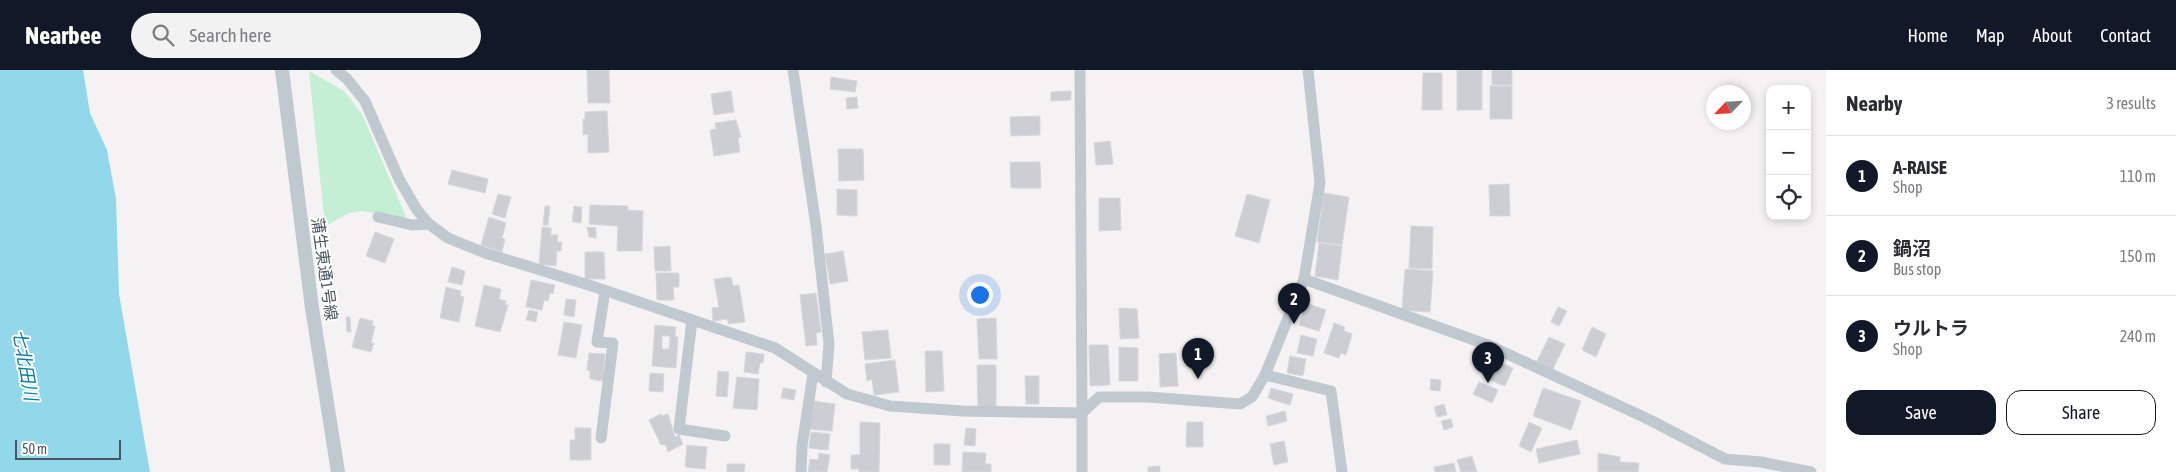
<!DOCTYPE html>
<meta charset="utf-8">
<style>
:root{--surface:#fff;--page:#f2f2f3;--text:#2b2b33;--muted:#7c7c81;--line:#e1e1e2;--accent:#111827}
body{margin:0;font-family:"Asap Condensed","Noto Sans JP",sans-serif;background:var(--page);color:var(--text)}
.controls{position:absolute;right:15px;top:15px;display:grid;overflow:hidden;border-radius:10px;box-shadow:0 2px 8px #0003}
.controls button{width:45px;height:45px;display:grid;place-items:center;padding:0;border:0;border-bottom:1px solid var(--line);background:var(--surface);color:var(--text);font:25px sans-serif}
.compass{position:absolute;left:1706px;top:15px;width:45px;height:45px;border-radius:50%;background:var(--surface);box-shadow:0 2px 8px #0003;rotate:245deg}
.scale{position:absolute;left:15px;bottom:12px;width:106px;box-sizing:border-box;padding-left:5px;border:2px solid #4a555f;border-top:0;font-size:14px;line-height:18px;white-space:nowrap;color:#4a555f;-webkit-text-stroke:4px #fff;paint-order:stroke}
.you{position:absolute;left:979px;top:224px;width:18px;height:18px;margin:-12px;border:4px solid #fff;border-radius:50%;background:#1a73e8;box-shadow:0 0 0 8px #1a73e833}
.badge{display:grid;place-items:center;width:32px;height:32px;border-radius:50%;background:var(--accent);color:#fff;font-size:16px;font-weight:700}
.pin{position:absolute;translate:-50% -41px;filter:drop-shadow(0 1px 2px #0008)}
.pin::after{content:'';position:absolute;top:26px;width:18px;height:15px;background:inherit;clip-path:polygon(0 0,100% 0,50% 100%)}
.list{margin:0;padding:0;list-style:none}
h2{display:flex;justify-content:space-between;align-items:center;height:65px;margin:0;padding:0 20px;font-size:21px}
h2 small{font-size:16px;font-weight:400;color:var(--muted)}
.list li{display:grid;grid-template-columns:32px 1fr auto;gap:15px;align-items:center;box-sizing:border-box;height:80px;padding:0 20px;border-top:1px solid var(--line)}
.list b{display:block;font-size:19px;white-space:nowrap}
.list p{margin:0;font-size:16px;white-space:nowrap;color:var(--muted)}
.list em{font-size:16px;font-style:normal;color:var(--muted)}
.actions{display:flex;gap:10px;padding:15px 20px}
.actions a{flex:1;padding:11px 0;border:1px solid var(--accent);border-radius:15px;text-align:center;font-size:18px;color:var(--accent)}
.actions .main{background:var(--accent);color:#fff}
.icon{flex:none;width:28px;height:28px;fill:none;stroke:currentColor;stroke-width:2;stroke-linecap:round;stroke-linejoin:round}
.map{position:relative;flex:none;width:1826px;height:402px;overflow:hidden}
header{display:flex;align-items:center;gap:30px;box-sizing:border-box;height:70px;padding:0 25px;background:var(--accent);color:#fff}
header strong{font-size:24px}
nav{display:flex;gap:28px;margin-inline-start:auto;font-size:18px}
.search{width:350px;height:45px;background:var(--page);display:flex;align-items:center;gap:12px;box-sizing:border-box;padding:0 18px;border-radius:28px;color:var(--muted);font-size:19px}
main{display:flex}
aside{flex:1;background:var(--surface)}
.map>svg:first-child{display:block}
.green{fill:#c4efd5}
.water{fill:#93d7ea}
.building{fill:#ccced4;stroke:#d7d8dd;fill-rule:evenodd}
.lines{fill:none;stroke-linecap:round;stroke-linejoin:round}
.minor{stroke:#c1c9d0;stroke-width:11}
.tertiary{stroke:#c1c9d0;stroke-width:14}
.labels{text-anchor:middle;stroke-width:4;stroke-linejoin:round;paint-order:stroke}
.street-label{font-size:16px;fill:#4a555f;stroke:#fff}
.water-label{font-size:18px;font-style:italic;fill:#127d9c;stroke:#fff}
</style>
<header>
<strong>Nearbee</strong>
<div class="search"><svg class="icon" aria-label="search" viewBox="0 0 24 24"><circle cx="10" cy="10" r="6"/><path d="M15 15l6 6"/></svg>Search here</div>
<nav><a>Home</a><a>Map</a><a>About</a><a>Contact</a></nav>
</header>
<main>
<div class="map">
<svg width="1826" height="402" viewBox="0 0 1826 402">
<rect width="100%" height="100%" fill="#f4f2f2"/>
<polygon class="green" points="309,1 344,21 362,44 407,149 362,141 349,143 325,156"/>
<polygon class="water" points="0,0 83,0 90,43 107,80 116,129 119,224 150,402 0,402"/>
<g class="building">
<polygon points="587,0 609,0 610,33 588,33"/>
<rect x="1457" y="0" width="25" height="40"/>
<rect x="1492" y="0" width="20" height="15"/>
<polygon points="1423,3 1442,3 1442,40 1422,40"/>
<polygon points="831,7 857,11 855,22 830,19"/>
<rect x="1490" y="16" width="22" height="33"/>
<polygon points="731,21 734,42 714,45 711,24"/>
<polygon points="1071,21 1071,30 1051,31 1051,22"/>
<polygon points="857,27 858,38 847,39 846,28"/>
<polygon points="607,41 609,82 588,83 588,64 583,65 583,49 585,49 585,42"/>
<polygon points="1040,46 1040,65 1011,66 1010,47"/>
<polygon points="736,50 741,67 738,67 740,82 714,86 710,60 716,59 715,53"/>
<polygon points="1110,71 1113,94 1096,95 1094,73"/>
<polygon points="838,79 863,79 864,110 839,111"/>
<polygon points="1010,92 1040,92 1041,118 1011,118"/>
<polygon points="452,100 488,109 485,123 448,114"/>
<polygon points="1509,114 1510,146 1490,146 1489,115"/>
<polygon points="837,119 857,120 857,146 837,145"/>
<polygon points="1324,123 1349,127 1342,175 1317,172"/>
<polygon points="498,124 511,127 505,148 492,144"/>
<polygon points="1247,124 1270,130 1259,173 1235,166"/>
<polygon points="1099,128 1120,128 1121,160 1099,161"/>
<polygon points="590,135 628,136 628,140 643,141 642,181 617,181 618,156 589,154"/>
<polygon points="545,136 550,136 548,155 543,155"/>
<polygon points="574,136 582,137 581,153 572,152"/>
<polygon points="489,147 506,153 502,168 505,169 502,182 481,175"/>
<polygon points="1411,156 1433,157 1432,199 1409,198"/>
<polygon points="542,157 551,158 551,165 558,165 557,172 562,172 561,181 557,181 556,196 539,194"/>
<polygon points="587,157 596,158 596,168 589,167"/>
<polygon points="375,162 394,169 385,193 366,186"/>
<polygon points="1319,173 1342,176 1338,210 1315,206"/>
<polygon points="670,176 671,201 655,201 654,177"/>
<polygon points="843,181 848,211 830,214 825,184"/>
<polygon points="585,182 604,182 605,209 585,209"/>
<polygon points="452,197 465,201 462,215 448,212"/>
<polygon points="1405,199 1433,201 1430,242 1402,240"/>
<polygon points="656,203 679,203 679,217 673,217 674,230 657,230"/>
<polygon points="731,207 733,216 739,215 745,252 728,254 728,249 713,251 712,238 719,237 714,209"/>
<polygon points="531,210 555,215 553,224 550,223 548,231 544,230 542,240 526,237"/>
<polygon points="484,215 501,219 499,229 506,231 505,235 508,235 500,262 475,256"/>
<polygon points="446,217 461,221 460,226 464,227 459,252 440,248"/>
<polygon points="816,223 821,262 816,263 817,275 806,276 800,225"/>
<polygon points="566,229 576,230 574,247 564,245"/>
<polygon points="1306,233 1326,240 1319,261 1299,255"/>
<polygon points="1558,237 1567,241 1559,256 1551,252"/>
<polygon points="1119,238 1137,239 1139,268 1120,269"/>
<polygon points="529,240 538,242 536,252 526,250"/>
<polygon points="346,247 350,247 351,262 347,262"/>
<polygon points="360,248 373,251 372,255 375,256 371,273 374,273 371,282 352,277"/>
<polygon points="996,248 997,289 979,289 977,249"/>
<polygon points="564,252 582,255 576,288 558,285"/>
<polygon points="1334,253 1345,257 1344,261 1352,264 1346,285 1341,283 1339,288 1324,283"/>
<path d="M655,255L676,257L675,267H678L676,298L652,296ZM662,266H670L669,279H662Z"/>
<polygon points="1592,257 1606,264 1596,287 1582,280"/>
<polygon points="888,260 891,288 865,290 862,262"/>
<polygon points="1301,265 1317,269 1313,286 1297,283"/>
<polygon points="1549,267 1565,274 1551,303 1535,295"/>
<polygon points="1089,275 1108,275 1110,315 1090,316"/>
<polygon points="1119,277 1138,278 1138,311 1119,311"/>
<polygon points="925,281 942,281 944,321 926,322"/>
<polygon points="746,282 764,284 763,293 760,293 758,304 744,302"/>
<polygon points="589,283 605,284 603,311 590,309 590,301 587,300"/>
<polygon points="1176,283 1178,316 1160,317 1159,284"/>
<polygon points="1290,286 1306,289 1303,306 1287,303"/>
<polygon points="895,290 899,322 874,325 872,309 867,311 865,294"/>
<polygon points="1493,290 1513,298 1505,316 1485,308"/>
<polygon points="977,295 996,295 996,337 978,337"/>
<polygon points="718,301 729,302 727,327 716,326"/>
<polygon points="650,303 664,304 663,322 649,321"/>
<polygon points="1025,306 1039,306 1039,334 1026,334"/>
<polygon points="737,307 759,309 757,340 733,338"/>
<polygon points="1431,309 1441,310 1440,321 1430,320"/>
<polygon points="1479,312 1498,320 1492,333 1473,324"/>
<polygon points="783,318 796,320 794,330 781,328"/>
<polygon points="1271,318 1293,324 1290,335 1268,328"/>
<polygon points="1543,318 1581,331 1571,360 1533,346"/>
<polygon points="812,331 835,334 832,361 809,359"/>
<polygon points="1444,334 1447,345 1437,347 1434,337"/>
<polygon points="1285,341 1287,351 1268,356 1266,346"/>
<polygon points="661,344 662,346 668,344 675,367 679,365 683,374 668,382 665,374 661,375 649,350"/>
<polygon points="1451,349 1453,357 1444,360 1441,351"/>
<polygon points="860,352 880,353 879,402 859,402 859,399 851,399 851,385 860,385"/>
<polygon points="1187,352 1203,352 1203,377 1186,377"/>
<polygon points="1529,352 1542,358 1531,382 1519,376"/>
<polygon points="575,358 591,358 591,390 570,390 570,370 575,370"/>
<polygon points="966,358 976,359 975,376 964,375"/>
<polygon points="811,362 830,364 828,380 809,378"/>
<polygon points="1577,370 1580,384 1539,393 1536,379"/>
<polygon points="1284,371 1288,392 1274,395 1270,374"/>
<rect x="934" y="374" width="16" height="21"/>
<polygon points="687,375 707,377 705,399 685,397"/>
<polygon points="963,382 986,383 985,394 991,394 991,402 962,402"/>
<polygon points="819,383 830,385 827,402 808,402 810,389 818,390"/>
<polygon points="1598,383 1620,387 1620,392 1639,393 1638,402 1598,402"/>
<polygon points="1472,386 1477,402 1461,402 1457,390"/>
<polygon points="1454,393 1456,402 1435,402 1434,397"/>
<polygon points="727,394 745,394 744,402 727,402"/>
<polygon points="1160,396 1160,402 1148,402 1148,397"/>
</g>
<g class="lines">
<g class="minor">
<polyline points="336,0 347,9 365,31 399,109 417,140 429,154 448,168 485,183 595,217 775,278 847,324 890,336 963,341 1082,343 1080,0"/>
<polyline points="793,0 816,156 829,274 826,312"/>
<polyline points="378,147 412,155 429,154"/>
<polyline points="1304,209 1488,275 1648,349 1725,389 1761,392 1811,402"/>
<polyline points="692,250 679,359 725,366"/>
<polyline points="1265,305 1331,321 1342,402"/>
<polyline points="601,368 613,273 597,272 605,221"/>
<polyline points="801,402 802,376 813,304"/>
<polyline points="1082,402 1082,343 1099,327 1148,327 1240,334 1252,327 1265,305 1304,209 1320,113 1308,0"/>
</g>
<polyline class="tertiary" points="282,0 312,238 338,402"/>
</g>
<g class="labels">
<g class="street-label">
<text transform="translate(325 199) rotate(82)" y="6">蒲生東通1号線</text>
</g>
<g class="water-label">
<text transform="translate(25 295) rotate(80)" y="6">七北田川</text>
</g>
</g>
</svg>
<div class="controls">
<button>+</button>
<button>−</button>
<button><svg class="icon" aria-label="locate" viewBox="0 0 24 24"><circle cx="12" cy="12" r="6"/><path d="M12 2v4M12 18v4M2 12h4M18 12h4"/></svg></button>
</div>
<svg class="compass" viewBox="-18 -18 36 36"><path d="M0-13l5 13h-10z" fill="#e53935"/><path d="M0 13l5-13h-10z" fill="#7c7c81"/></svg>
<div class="scale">50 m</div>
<div class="you"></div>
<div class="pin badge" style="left:1198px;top:309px">1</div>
<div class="pin badge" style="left:1294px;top:254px">2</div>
<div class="pin badge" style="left:1488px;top:313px">3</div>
</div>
<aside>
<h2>Nearby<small>3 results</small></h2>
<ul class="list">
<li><span class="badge">1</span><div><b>A-RAISE</b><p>Shop</p></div><em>110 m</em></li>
<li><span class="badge">2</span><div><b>鍋沼</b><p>Bus stop</p></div><em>150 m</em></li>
<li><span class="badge">3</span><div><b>ウルトラ</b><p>Shop</p></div><em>240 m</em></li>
</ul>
<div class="actions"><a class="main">Save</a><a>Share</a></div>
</aside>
</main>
